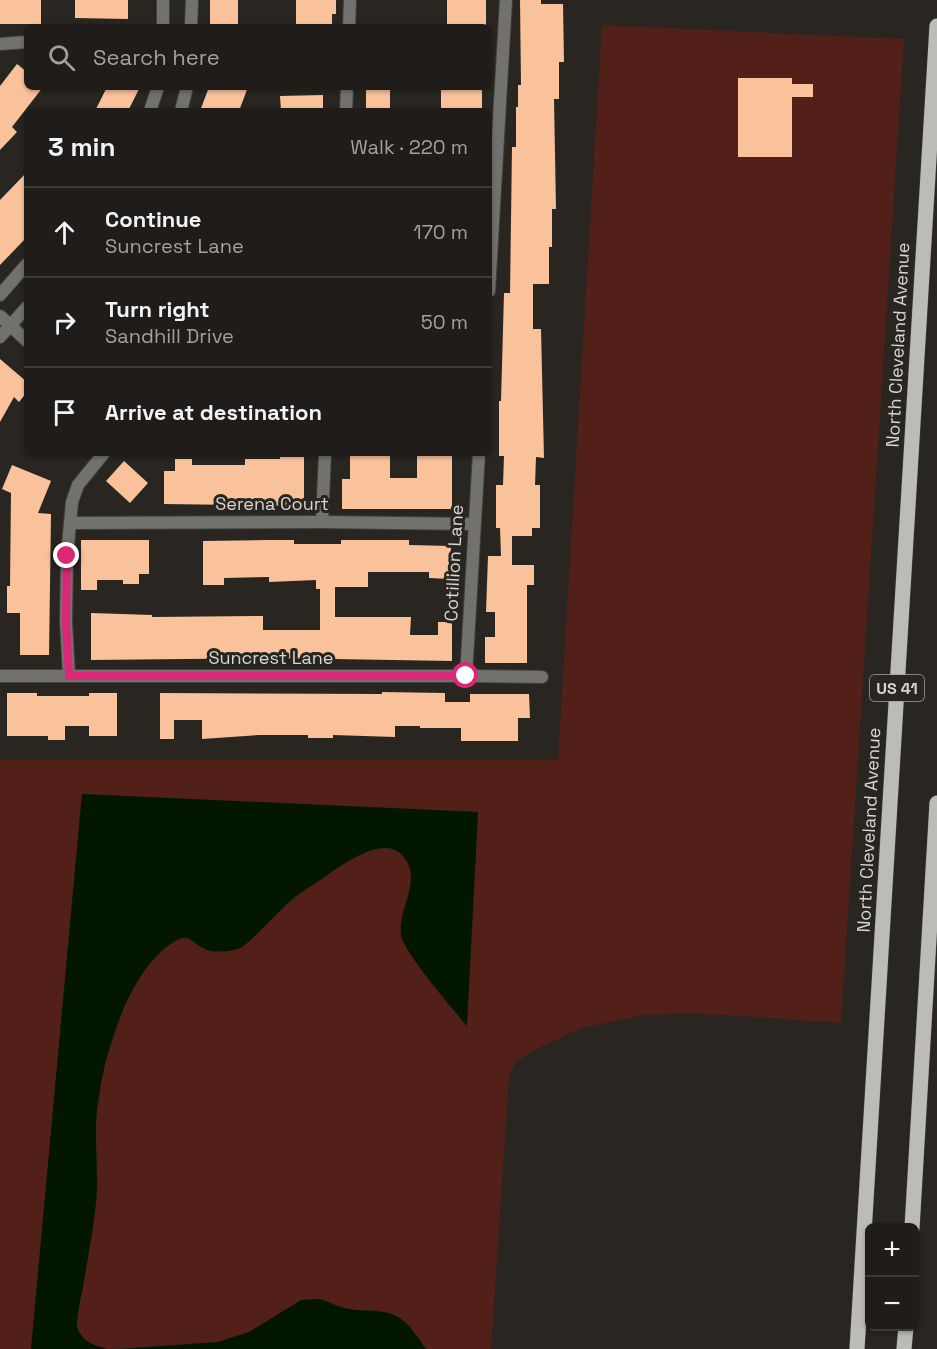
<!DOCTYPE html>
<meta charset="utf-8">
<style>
:root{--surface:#1f1c19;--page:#2c2926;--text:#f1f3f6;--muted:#a1a1a2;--line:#3c3a38}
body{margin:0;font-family:"Space Grotesk",sans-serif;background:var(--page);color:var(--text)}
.controls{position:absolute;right:18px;bottom:18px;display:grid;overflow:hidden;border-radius:9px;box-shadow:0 2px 4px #0004}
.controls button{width:54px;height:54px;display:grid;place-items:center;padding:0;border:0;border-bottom:2px solid var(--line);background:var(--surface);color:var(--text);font:30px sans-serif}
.stop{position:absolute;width:18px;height:18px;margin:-14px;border:4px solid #db2777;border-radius:50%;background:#fff}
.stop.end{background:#db2777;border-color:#fff;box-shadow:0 2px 6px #0008}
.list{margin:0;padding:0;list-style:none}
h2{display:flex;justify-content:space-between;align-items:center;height:78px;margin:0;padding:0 24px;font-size:26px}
h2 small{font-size:20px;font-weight:400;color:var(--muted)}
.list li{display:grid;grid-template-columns:39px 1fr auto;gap:18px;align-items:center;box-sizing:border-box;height:90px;padding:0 24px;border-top:2px solid var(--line)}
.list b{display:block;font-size:22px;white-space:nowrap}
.list p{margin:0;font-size:20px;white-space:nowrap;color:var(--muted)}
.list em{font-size:20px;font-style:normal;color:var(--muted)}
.icon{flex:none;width:33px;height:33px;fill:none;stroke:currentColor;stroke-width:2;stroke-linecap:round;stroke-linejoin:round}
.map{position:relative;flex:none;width:937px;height:1349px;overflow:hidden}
.search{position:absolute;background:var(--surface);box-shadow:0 2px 4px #0004;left:24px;top:24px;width:468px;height:66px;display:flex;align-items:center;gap:15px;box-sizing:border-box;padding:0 21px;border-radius:9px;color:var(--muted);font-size:22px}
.panel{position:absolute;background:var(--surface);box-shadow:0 2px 4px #0004;left:24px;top:108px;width:468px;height:348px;border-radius:9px}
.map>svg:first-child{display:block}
.green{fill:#532019}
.water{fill:#031700}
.building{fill:#f9c29b}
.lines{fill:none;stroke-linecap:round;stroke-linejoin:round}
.street-casing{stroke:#45423d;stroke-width:14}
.primary-casing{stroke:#45423d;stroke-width:16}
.street{stroke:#71716e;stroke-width:12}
.primary{stroke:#bcbcb6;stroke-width:15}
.route{stroke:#db2777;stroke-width:8}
.labels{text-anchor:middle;stroke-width:6;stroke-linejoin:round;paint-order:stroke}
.shield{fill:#292621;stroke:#a4a19e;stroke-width:1.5}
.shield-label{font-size:16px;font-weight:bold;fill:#d8d6d3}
.street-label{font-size:18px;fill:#d8d6d3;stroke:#292621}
</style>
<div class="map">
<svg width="937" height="1349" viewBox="0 0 937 1349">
<rect width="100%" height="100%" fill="#292621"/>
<path class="green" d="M602,25L904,39L841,1023L726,1015L684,1014L643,1015L581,1028L537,1049L516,1061L509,1077L491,1349H426L414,1332L376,1310H356L335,1305L320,1299L249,1332L218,1342L107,1349L89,1343L82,1338L77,1328V1319L93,1228L98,1187L96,1124L103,1069L126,1002L143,971L169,945L183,938L241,948C265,926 383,806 409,865C416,882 404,920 401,938L422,970L466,1025L478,812L82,794L31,1349H0V760H558Z"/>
<g class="water">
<path d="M82,794L478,812L467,1026C453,1009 404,953 401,935C397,908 426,877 400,853C379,834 334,871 316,883C308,888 300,893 293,898C281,908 251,943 240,948C232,952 213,953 205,949C189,942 190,930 169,945C124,977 98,1072 96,1125C95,1154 99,1182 95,1211C92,1237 87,1262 83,1287C80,1301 77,1314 77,1328C85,1343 91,1344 107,1349H31Z"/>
<path d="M320,1299C331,1303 343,1309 356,1310C370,1312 384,1309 398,1317C410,1324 418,1338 426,1349H122L218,1342L249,1332L301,1300Z"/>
</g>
<g class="building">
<rect x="0" y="0" width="41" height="24"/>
<polygon points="75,0 128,0 128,19 75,18"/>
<rect x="210" y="0" width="28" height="27"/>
<polygon points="296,0 336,0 336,14 332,14 332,27 296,27"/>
<rect x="447" y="0" width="39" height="27"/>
<polygon points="520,0 541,0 541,4 563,4 564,62 559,62 559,99 554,99 556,209 552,209 552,247 549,247 549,284 533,284 533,329 541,329 544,458 536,457 535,485 540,485 540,528 532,528 532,536 512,536 512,565 534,565 534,585 527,585 527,663 485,663 485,637 495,637 495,612 486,612 488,556 501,556 500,528 496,528 496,485 503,485 504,456 499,456 499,401 501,401 504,293 510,293 512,147 516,147 516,107 518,107 518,85 521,85"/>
<polygon points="17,64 27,72 27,87 43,87 12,127 17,132 0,150 0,86"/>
<polygon points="738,78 792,78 792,84 813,84 813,97 792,97 792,157 738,157"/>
<polygon points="107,87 140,87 128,111 95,111"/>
<polygon points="209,87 248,87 239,111 200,111"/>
<rect x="366" y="87" width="24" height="24"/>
<rect x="441" y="87" width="41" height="24"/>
<polygon points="323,95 323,111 281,111 280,96"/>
<polygon points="27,172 27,237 0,265 0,200"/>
<polygon points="0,359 27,382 27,392 19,402 14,397 0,422"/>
<polygon points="350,453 390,453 390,478 417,478 417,453 452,453 452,509 342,509 342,479 350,479"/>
<polygon points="280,457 304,457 304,506 164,504 164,471 175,471 175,459 192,459 192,465 245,465 245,459 280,459"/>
<polygon points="124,461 148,483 130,503 106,481"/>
<polygon points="12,465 51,481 38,513 51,514 49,655 20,655 20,613 7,613 7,586 10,586 11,493 2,489"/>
<polygon points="81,540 149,540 149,574 139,574 139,584 123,584 123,580 97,580 97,590 81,590"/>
<polygon points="269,540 294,540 294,544 341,544 341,540 409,540 409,545 451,546 450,579 429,578 429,572 368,572 368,587 335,587 335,617 411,617 410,635 438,635 438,622 452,622 452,661 275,658 91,660 91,613 152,615 152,617 263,616 263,630 320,630 320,589 316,589 316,580 269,582 269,577 224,578 224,585 203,585 203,541"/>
<polygon points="382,692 445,693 445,702 470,702 470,694 529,694 530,718 518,718 518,741 461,741 461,728 420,728 420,726 395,726 395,737 333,735 333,738 308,738 308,735 259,735 202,739 202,720 174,720 174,739 160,739 160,693 382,694"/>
<polygon points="7,693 37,693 37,696 89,696 89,693 117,693 117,736 89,736 89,726 65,726 65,740 48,740 48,736 7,736"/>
</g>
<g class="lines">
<defs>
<g id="street">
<polyline points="163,27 163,0"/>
<polyline points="191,27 192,0"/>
<polyline points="349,27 350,0"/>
<polyline points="0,44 27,42"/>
<polyline points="150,111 158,87"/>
<polyline points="181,111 187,87"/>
<polyline points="346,111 347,87"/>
<polyline points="489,291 506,0"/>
<polyline points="0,295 27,264"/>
<polyline points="0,316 27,341"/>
<polyline points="0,337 27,307"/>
<polyline points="322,522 325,453"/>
<polyline points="70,523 322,522 473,524"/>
<polyline points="0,676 466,676 542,677"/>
<polyline points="69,676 66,622 67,556 72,502 78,485 104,453"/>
<polyline points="466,676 479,453"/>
</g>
<g id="primary">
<polyline points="912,1228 937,803"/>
<polyline points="857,1349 937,26"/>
<polyline points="904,1349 906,1326"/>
</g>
</defs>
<use href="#street" class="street-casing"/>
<use href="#primary" class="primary-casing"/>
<use href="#street" class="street"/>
<use href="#primary" class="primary"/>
</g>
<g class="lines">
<polyline class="route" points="67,556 66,622 69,676 466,676"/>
</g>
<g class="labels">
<rect class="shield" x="870" y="675" width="54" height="26" rx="4.5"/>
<g class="shield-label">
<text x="897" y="694">US 41</text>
</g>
<g class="street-label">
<text transform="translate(898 345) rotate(-87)" y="6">North Cleveland Avenue</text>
<text x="272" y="510">Serena Court</text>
<text transform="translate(454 563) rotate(-87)" y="6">Cotillion Lane</text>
<text x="271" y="664">Suncrest Lane</text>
<text transform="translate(869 830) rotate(-87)" y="6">North Cleveland Avenue</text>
</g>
</g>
</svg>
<div class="controls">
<button>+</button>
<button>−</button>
</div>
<div class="stop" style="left:466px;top:676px"></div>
<div class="stop end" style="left:67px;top:556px"></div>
<div class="search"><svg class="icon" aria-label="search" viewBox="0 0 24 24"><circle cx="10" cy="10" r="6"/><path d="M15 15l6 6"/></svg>Search here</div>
<section class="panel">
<h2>3 min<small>Walk · 220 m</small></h2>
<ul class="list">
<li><svg class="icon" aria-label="ahead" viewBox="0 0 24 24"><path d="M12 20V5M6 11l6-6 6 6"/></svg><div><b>Continue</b><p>Suncrest Lane</p></div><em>170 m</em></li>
<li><svg class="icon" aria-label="right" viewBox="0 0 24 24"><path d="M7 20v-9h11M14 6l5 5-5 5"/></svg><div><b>Turn right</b><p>Sandhill Drive</p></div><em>50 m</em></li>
<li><svg class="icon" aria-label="arrive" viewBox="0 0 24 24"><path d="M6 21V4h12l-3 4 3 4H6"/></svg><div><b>Arrive at destination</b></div></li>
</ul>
</section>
</div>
